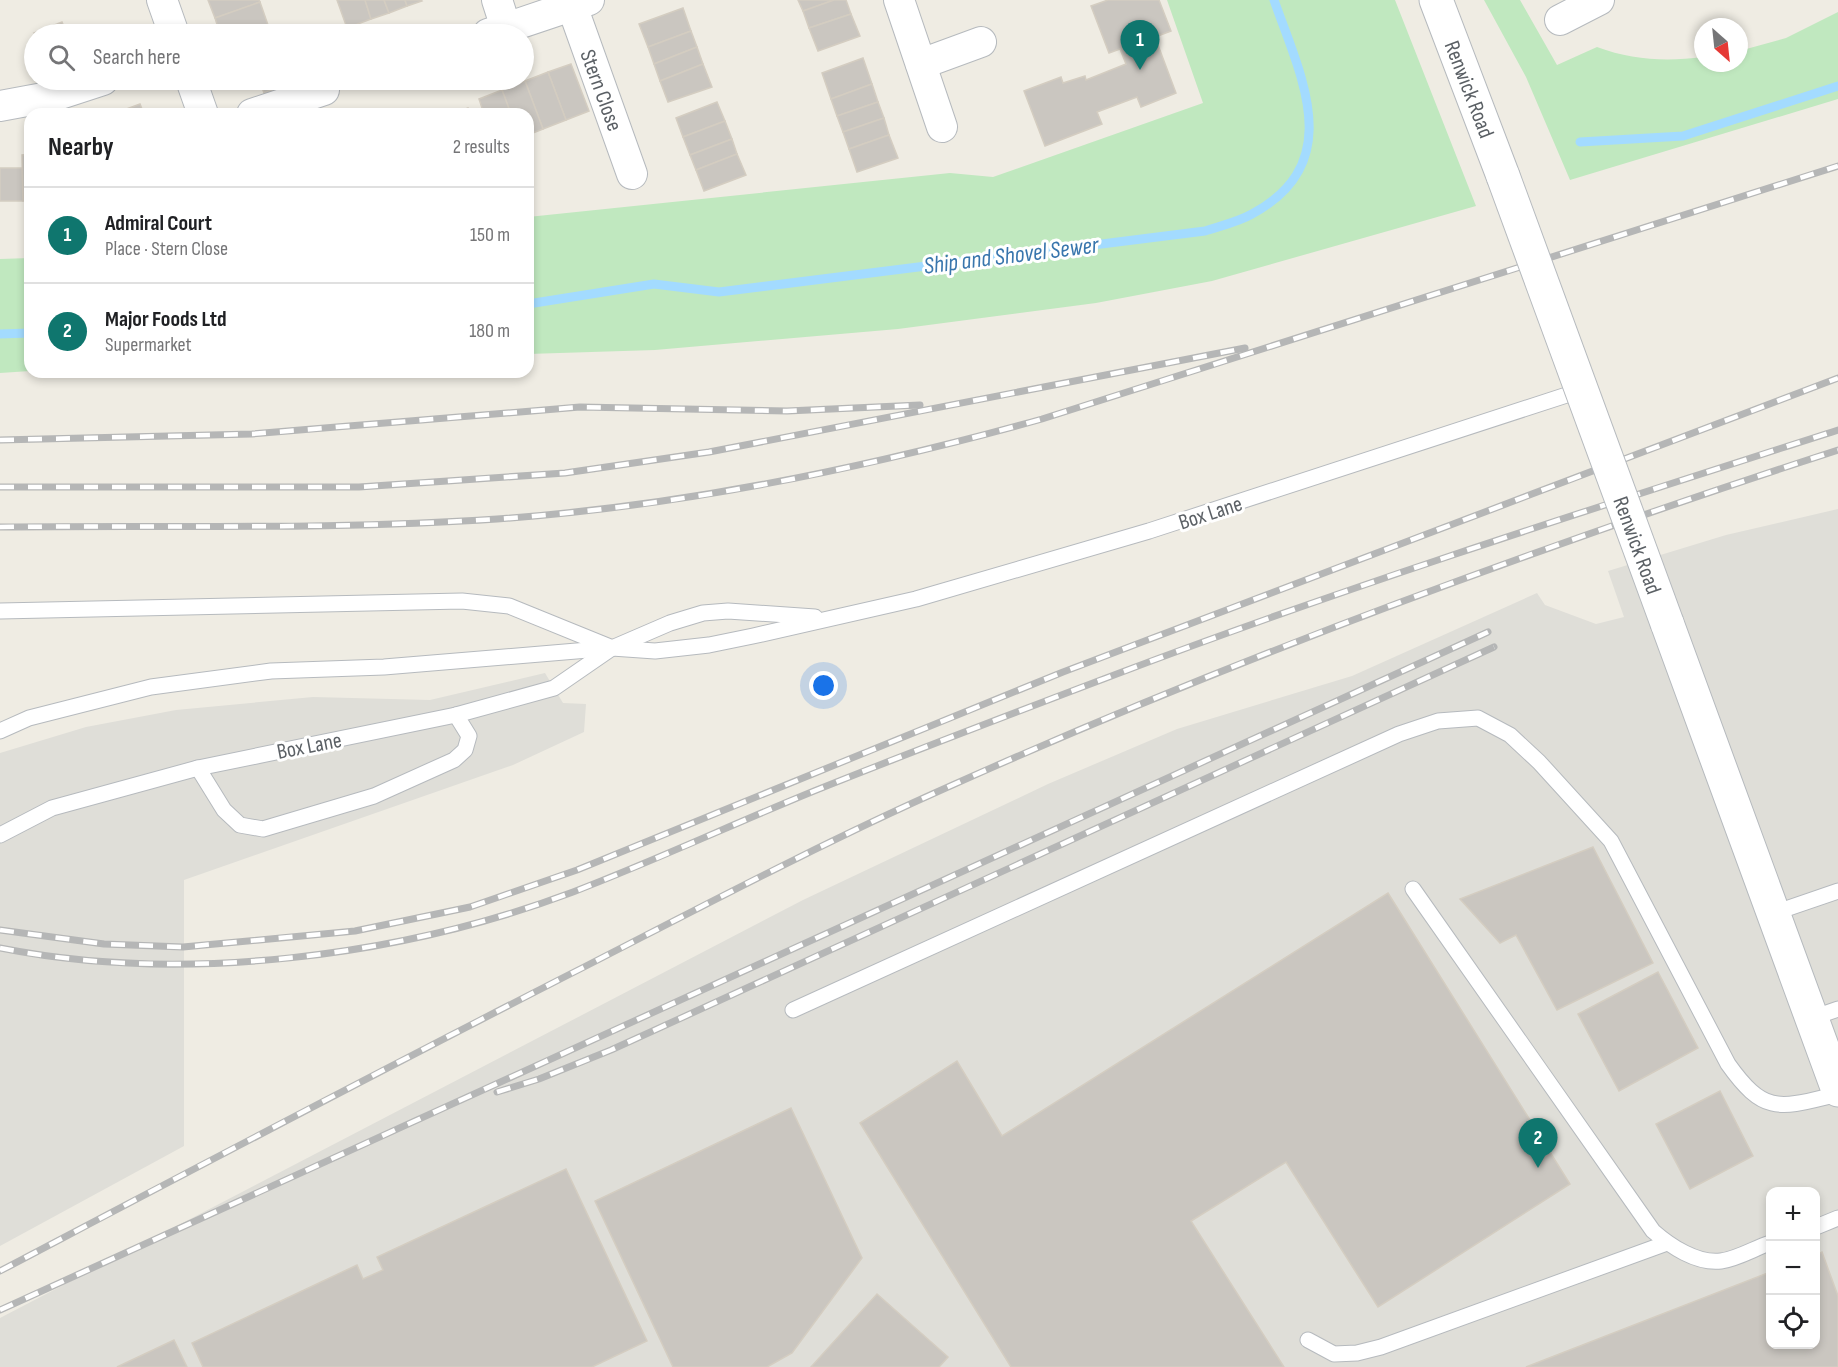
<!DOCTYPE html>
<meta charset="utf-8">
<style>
:root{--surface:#fff;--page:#f6f6f6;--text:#202124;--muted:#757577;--line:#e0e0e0;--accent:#0f766e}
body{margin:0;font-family:"Sofia Sans Condensed",sans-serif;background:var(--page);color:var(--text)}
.controls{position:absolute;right:18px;bottom:18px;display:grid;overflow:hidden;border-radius:12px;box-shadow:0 3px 9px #0003}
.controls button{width:54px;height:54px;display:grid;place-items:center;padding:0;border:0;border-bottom:2px solid var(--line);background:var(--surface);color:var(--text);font:30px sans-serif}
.compass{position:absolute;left:1694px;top:18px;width:54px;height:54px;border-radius:50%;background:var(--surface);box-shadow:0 3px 9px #0003;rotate:153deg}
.you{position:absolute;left:824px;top:686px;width:21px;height:21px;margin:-15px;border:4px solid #fff;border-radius:50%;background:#1a73e8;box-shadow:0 0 0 9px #1a73e833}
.badge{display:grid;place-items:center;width:39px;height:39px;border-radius:50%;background:var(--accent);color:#fff;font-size:20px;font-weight:700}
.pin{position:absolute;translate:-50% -50px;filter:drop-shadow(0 2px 3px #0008)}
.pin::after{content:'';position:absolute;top:32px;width:21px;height:18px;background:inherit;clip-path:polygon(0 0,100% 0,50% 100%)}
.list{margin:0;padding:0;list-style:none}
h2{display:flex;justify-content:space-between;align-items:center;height:78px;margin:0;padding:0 24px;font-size:26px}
h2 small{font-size:20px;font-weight:400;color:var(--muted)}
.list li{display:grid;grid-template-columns:39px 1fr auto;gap:18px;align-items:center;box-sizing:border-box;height:96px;padding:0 24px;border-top:2px solid var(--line)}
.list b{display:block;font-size:22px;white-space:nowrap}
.list p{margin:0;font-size:20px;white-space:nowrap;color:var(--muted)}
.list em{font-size:20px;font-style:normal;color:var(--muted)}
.icon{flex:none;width:33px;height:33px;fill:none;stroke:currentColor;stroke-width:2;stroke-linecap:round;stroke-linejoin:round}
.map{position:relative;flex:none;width:1838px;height:1367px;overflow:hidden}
.search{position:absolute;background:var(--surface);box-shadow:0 3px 9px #0003;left:24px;top:24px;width:510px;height:66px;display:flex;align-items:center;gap:15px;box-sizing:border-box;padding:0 21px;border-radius:33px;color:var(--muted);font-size:22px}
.panel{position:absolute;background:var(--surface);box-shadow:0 3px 9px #0003;left:24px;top:108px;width:510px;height:270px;border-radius:18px}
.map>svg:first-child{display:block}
.industrial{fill:#dfded8;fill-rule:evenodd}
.green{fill:#c0e8bf}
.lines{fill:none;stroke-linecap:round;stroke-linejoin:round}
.stream{stroke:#a3dbff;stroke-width:9}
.building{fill:#cac6c0;stroke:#d4cdc1;stroke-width:1.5}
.service-casing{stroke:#b6babe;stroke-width:17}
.minor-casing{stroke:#b6babe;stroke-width:32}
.tertiary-casing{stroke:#b6babe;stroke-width:35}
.service{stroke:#fff;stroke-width:15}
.minor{stroke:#fff;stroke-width:30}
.tertiary{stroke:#fff;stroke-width:33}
.rail-casing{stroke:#b5b6b6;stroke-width:7}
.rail{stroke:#fff;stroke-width:4.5;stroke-dasharray:14;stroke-linecap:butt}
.tertiary-bridge-casing{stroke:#b6babe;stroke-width:35;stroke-linecap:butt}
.tertiary-bridge{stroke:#fff;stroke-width:33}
.labels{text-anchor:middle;stroke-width:6;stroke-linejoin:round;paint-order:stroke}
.street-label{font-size:22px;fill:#5b6065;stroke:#fff}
.water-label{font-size:24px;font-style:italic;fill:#3976ad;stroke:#fff}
</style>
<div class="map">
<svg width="1838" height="1367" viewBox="0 0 1838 1367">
<rect width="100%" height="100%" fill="#efece3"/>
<g class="industrial">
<path d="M1838,509V1367H0V1318L803,900L1048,784L1177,729L1352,676L1537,593L1545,605L1596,624L1624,617L1608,571L1726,535ZM1770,1192H1816V1344H1770Z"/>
<polygon points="545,673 563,703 586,704 584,732 513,765 184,880 184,1146 0,1246 0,753 86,727 176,710 313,697 430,700"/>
</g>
<g class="green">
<polygon points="1167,0 1395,0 1476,206 1212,281 1096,303 898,329 655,350 528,354 528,217 950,173 993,177 1203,103"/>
<path d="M1484,0H1520L1557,65L1597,47C1632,60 1666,62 1703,57V63H1739V51L1786,38L1838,12V99L1570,180L1526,77Z"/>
<polygon points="30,258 30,371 0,373 0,259"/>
</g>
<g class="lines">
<g class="stream">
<polyline points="1580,142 1683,136 1838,86"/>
<path d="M528,304L654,284L719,292L1205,231C1220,226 1238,222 1252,214C1347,163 1301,77 1274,0"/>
<polyline points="0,334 30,333"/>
</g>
</g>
<g class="building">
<polygon points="208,0 259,0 260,2 215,18"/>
<polygon points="337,0 365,0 371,19 347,28"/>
<polygon points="365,0 384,0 389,13 371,19"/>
<polygon points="384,0 405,0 407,6 389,13"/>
<polygon points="405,0 421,0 422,1 407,6"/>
<polygon points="798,0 834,0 803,11"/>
<polygon points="834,0 846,0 851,14 809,28 803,11"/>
<polygon points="1108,0 1159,0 1171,31 1155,37 1176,93 1141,107 1137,97 1097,112 1102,124 1045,146 1024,91 1061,77 1063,83 1085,76 1086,80 1126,64 1120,49 1109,53 1091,6"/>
<polygon points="260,2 268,25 241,34 220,34 215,18"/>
<polygon points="683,8 691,31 648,47 639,24"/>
<polygon points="851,14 860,36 818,51 809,28"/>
<polygon points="62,22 67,34 35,34 34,33"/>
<polygon points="268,25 271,34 241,34"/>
<polygon points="691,31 697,47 654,64 648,47"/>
<polygon points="697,47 703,64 660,81 654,64"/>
<polygon points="863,58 872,84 831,99 822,73"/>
<polygon points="571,64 589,111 566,120 548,72"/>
<polygon points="703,64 712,87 668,102 660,81"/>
<polygon points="548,72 566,120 543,129 525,81"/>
<polygon points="236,80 287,80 288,84 264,93 260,82 239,89"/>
<polygon points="525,81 543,129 528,135 528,114 511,114 502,90"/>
<polygon points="872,84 878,102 837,116 831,99"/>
<polygon points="502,90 511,114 484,114 479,99"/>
<polygon points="717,102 725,121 683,137 676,118"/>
<polygon points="878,102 884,118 843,132 837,116"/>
<polygon points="140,104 144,114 113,114"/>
<polygon points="468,108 470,114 452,114"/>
<polygon points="884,118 889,135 849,149 843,132"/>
<polygon points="725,121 732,139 690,155 683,137"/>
<polygon points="889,135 898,158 857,172 849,149"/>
<polygon points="732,139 737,154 696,170 690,155"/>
<polygon points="30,154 30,200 23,201 22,155"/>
<polygon points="737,154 746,175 704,191 696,170"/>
<polygon points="0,168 22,168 23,201 0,201"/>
<polygon points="1593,847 1653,963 1557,1010 1516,935 1500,943 1460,899"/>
<polygon points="1388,893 1570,1184 1378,1307 1286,1162 1191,1221 1284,1367 1011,1367 860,1123 957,1061 1002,1136"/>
<polygon points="1658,972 1698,1048 1619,1091 1578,1014"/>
<polygon points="1720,1091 1753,1156 1690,1189 1656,1124"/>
<polygon points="791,1108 862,1258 792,1353 767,1367 673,1367 595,1201"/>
<polygon points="566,1169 647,1341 592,1367 203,1367 192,1343 357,1265 363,1279 383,1270 377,1257"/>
<polygon points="1822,1252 1838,1296 1838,1367 1526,1367 1770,1272 1770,1344 1816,1344 1816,1255"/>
<polygon points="877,1294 948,1357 939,1367 811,1367"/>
<polygon points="174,1340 187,1367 117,1367"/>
</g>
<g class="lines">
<defs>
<g id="service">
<polyline points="0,611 462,601 509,606 610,647"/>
<polyline points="0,731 29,718 151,687 271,671 384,667 612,648 655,651 709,645 753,636 916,599 1149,531 1582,390"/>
<polyline points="198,768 224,810 240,825 263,829 374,796 454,760 465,750 469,736 456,715"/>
<polyline points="0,835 52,808 198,768 456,715 554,688 612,648 670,623 703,613 728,611 815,617"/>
<path d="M1413,889L1653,1231C1670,1246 1697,1264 1721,1261C1737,1259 1755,1248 1770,1243"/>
<polyline points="1774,913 1838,891"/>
<path d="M793,1010L1399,734L1438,721L1478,718L1510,735L1539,762L1611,841L1728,1064C1765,1116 1780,1108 1838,1094"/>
<polyline points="1812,1018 1838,1009"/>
<polyline points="1816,1227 1838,1218"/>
<polyline points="1308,1340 1334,1354 1357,1353 1381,1347 1667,1243"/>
</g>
<g id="minor">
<polyline points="162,0 174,34"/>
<polyline points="497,0 506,28"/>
<polyline points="899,0 942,127"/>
<polyline points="572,6 632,174"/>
<polyline points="1560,20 1599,0"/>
<polyline points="488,34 589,0"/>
<polyline points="921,64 981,42"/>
<polyline points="191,80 203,114"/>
<polyline points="0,106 54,96 103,80"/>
<polyline points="252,114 324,90"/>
</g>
<g id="tertiary">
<polyline points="1436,0 1503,176"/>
<polyline points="1667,623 1838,1090"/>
</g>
</defs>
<use href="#service" class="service-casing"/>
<use href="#minor" class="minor-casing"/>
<use href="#tertiary" class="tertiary-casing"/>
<use href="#service" class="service"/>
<use href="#minor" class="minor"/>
<use href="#tertiary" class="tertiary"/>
<defs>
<g id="rail">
<polyline points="0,440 252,434 580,407 787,411 920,405"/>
<polyline points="0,487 359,487 565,473 709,452 1245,348"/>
<path d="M0,527C165,525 332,530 497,519C683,506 863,469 1042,419L1838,166"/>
<polyline points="0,930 104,944 183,947 355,931 470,907 577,870 1063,672 1838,378"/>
<path d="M0,948C182,984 400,957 573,892C654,861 733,824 814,791C916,750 1019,711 1122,672C1357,583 1598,507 1838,430"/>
<polyline points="497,1092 539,1079 611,1050 1494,647"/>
<path d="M0,1271C194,1169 389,1066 584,967C705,905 824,842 948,787C1238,657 1536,548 1838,450"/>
<polyline points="0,1310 1488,632"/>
</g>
</defs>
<use href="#rail" class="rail-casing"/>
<use href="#rail" class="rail"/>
<defs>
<polyline id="tertiary-bridge" points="1503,176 1667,623"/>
</defs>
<use href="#tertiary-bridge" class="tertiary-bridge-casing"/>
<use href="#tertiary-bridge" class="tertiary-bridge"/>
</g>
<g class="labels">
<g class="street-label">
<text transform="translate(1470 89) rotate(69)" y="8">Renwick Road</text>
<text transform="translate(602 90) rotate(70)" y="8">Stern Close</text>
<text transform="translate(1210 512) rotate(-18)" y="8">Box Lane</text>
<text transform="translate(1638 545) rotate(70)" y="8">Renwick Road</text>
<text transform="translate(309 745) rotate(-11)" y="8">Box Lane</text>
</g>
<g class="water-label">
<text transform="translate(1011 255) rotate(-7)" y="8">Ship and Shovel Sewer</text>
</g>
</g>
</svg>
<div class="controls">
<button>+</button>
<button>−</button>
<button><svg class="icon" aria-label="locate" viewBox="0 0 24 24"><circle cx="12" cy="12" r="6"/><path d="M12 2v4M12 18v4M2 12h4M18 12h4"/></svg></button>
</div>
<svg class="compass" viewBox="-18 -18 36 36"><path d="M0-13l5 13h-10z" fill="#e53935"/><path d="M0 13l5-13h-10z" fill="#757577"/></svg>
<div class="you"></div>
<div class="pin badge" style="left:1140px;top:70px">1</div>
<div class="pin badge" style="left:1538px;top:1168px">2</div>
<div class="search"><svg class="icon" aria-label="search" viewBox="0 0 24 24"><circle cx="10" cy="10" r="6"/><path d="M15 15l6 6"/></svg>Search here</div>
<section class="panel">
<h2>Nearby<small>2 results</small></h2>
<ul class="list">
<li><span class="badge">1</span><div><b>Admiral Court</b><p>Place · Stern Close</p></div><em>150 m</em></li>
<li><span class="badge">2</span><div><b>Major Foods Ltd</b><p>Supermarket</p></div><em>180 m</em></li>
</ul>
</section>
</div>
